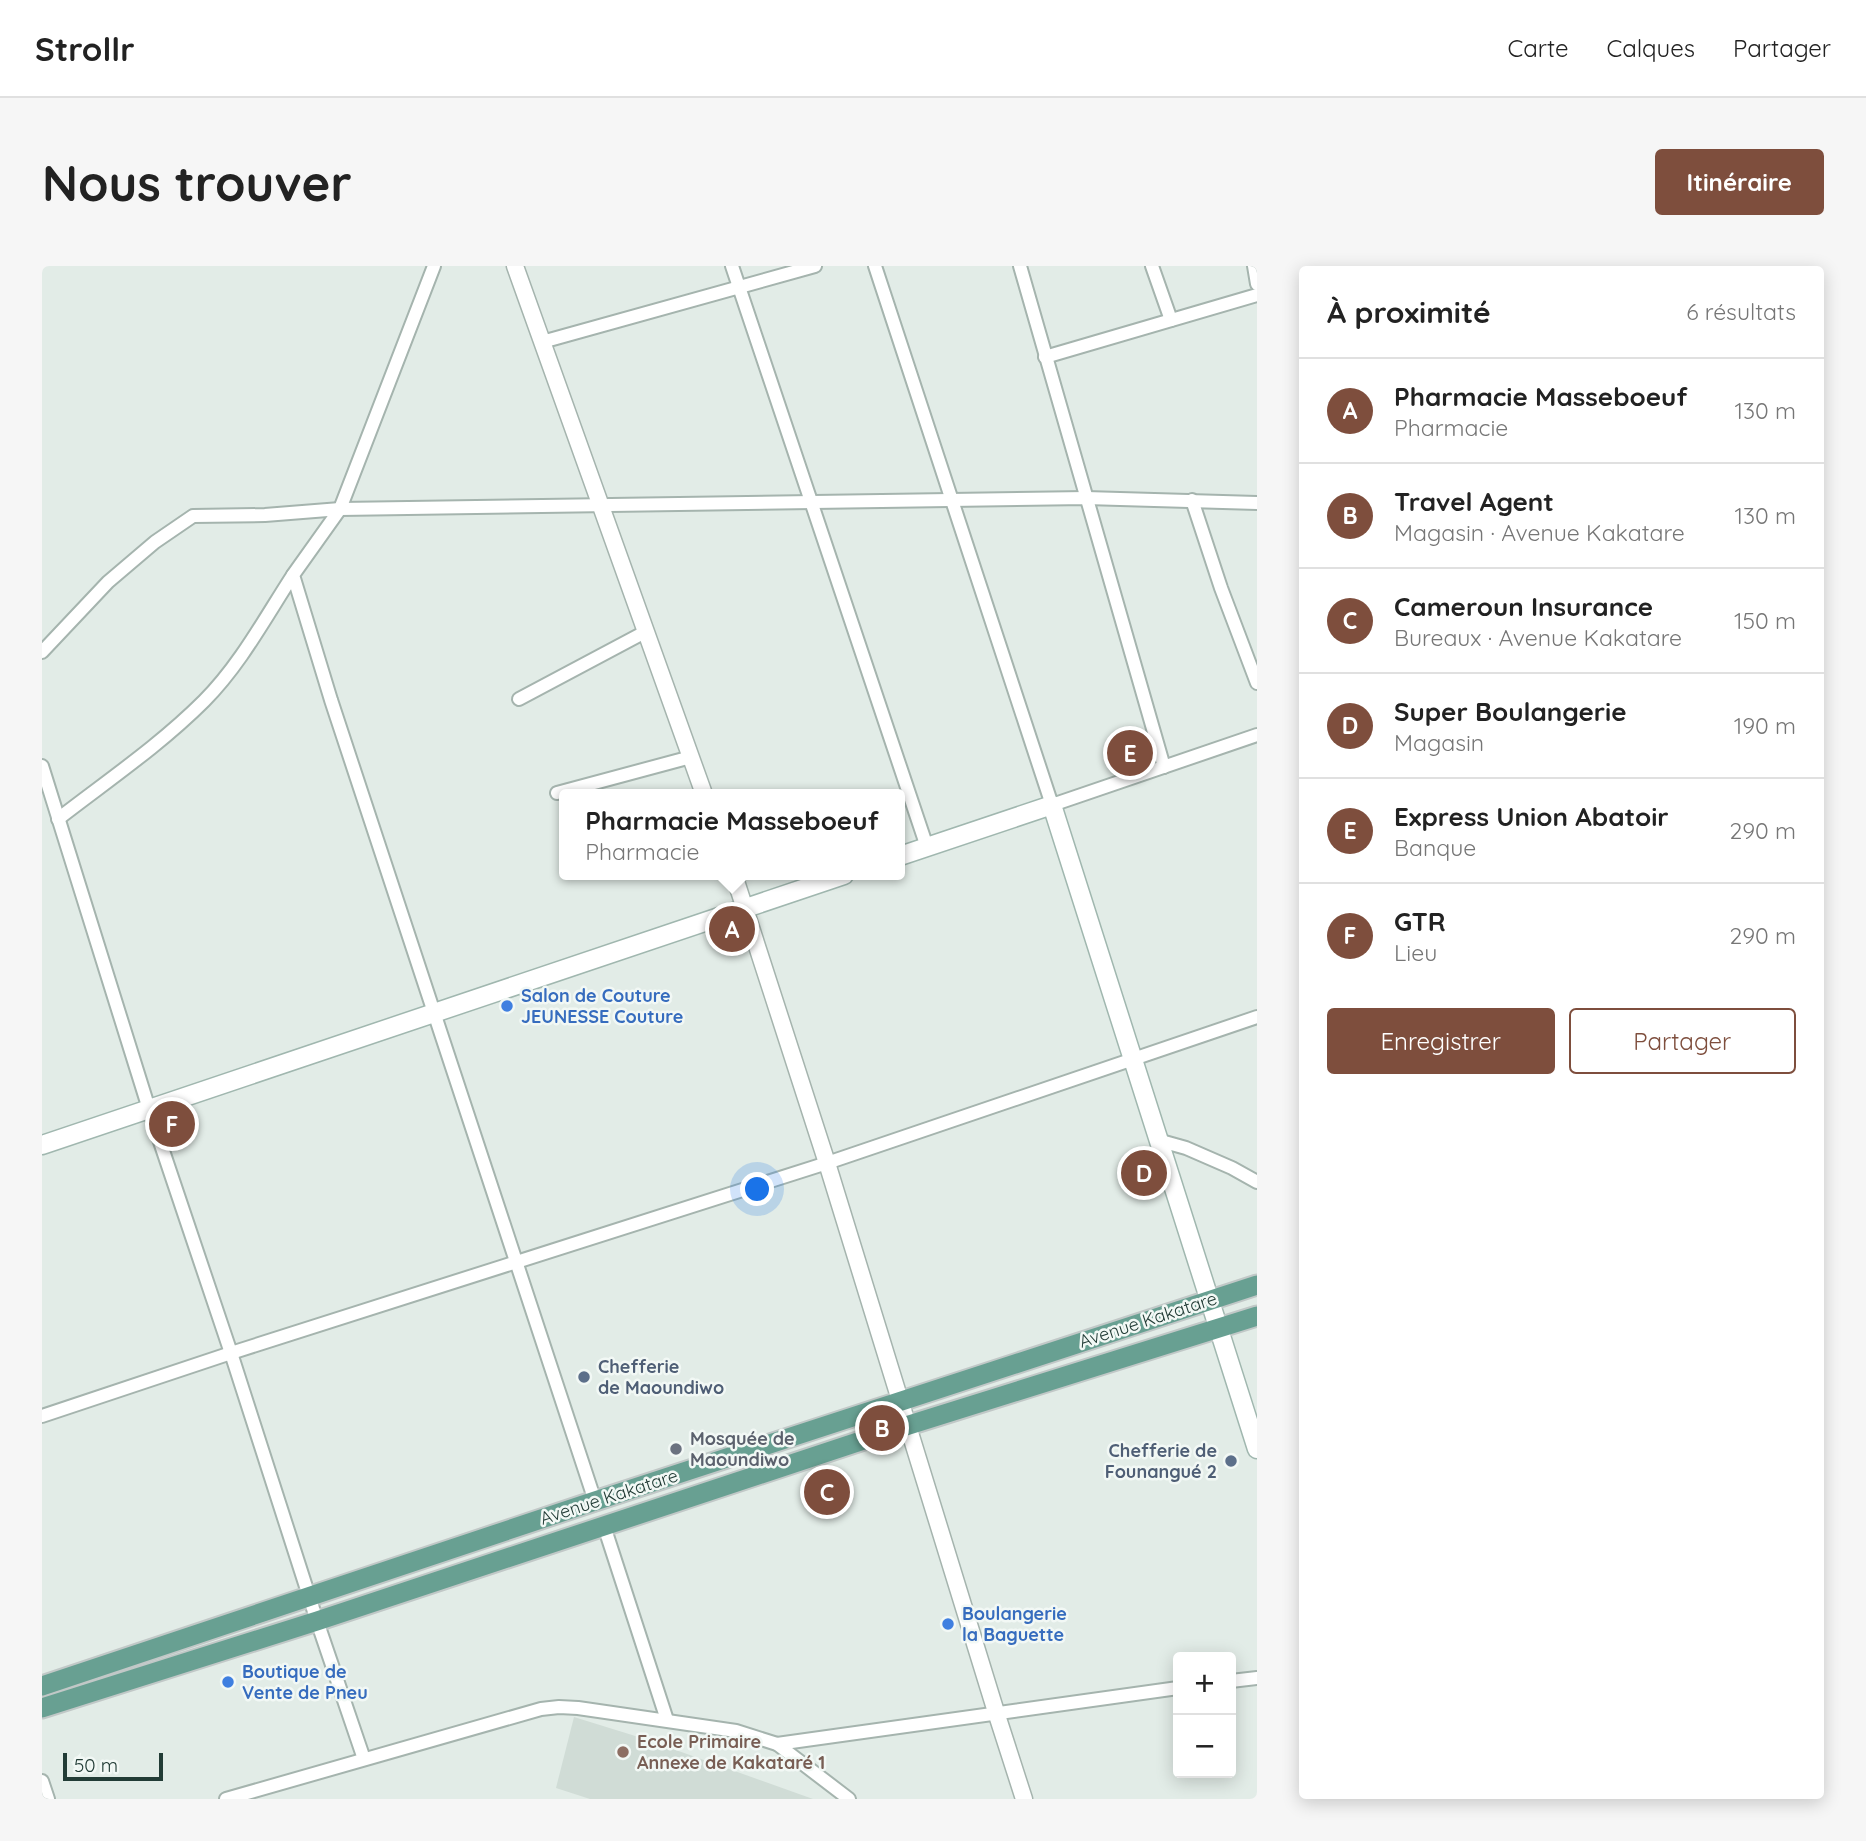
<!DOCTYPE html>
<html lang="fr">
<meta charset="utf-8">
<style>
:root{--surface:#fff;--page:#f6f6f6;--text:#222;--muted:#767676;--line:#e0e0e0;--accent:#7e4e3d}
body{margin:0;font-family:Quicksand,sans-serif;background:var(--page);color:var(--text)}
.controls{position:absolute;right:21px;bottom:21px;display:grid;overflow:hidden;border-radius:7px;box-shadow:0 4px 18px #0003}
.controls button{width:63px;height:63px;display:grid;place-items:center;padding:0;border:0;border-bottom:2px solid var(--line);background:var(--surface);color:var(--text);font:35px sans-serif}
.scale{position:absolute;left:21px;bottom:18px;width:100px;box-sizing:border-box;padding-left:7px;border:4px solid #223c36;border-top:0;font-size:19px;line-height:24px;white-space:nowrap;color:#223c36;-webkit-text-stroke:5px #f2f8f5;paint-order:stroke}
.you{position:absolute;left:716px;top:924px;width:24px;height:24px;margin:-18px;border:5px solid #fff;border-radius:50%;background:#1a73e8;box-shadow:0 0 0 10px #1a73e833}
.badge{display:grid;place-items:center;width:46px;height:46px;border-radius:50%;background:var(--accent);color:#fff;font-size:23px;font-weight:700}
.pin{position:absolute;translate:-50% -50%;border:4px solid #fff;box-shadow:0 2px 7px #0006}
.popup{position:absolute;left:517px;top:523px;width:346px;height:91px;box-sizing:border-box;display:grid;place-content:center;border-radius:7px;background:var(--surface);filter:drop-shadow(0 2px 5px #0005);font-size:23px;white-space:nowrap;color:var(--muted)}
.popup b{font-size:26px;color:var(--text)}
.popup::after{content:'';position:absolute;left:50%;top:100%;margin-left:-14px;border:14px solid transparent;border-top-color:var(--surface)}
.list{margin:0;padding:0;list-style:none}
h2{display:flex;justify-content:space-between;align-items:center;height:91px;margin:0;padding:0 28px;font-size:30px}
h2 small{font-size:23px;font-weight:400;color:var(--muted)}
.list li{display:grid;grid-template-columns:46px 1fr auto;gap:21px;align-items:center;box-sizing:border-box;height:105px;padding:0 28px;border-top:2px solid var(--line)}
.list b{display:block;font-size:26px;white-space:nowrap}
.list p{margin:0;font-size:23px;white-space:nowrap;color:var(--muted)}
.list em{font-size:23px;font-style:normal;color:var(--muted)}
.actions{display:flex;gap:14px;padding:21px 28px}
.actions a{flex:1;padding:16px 0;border:2px solid var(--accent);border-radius:7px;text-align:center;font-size:24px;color:var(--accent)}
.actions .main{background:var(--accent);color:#fff}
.map{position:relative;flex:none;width:1215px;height:1533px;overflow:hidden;border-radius:7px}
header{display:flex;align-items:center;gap:42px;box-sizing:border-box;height:98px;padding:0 35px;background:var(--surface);border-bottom:2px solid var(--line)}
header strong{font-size:33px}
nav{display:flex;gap:38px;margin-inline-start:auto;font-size:24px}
.intro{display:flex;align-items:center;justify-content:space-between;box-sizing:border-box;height:168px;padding:0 42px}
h1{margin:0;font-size:49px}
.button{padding:18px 32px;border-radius:7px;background:var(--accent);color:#fff;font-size:24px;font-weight:700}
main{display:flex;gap:42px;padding:0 42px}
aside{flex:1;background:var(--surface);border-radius:7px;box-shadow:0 4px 18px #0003}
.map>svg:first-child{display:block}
.built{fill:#d0dcd6}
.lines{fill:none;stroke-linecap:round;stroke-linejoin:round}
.minor-casing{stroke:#a5b4ae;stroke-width:16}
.tertiary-casing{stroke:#a5b4ae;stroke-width:19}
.secondary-casing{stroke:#a0b7af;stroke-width:21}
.primary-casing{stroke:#c1c8c7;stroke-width:23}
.minor{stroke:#fff;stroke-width:12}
.tertiary{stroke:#fff;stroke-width:16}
.secondary{stroke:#fff;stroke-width:18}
.primary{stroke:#68a092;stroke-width:19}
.shop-dot{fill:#3f7fe0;stroke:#f2f8f5;stroke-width:2.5}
.service-dot{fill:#5c6f8a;stroke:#f2f8f5;stroke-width:2.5}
.worship-dot{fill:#6b7280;stroke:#f2f8f5;stroke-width:2.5}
.education-dot{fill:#8d6e63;stroke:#f2f8f5;stroke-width:2.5}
.labels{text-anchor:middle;stroke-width:5;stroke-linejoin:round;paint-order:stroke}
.shop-label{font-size:18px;font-weight:bold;fill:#366cbe;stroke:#f2f8f5;text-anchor:start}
.street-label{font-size:18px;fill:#223c36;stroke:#f2f8f5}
.service-label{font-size:18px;font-weight:bold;fill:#4e5e75;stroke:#f2f8f5;text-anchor:start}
.worship-label{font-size:18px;font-weight:bold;fill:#5b616d;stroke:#f2f8f5;text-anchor:start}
.education-label{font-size:18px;font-weight:bold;fill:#785e54;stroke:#f2f8f5;text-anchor:start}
</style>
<header>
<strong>Strollr</strong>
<nav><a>Carte</a><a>Calques</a><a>Partager</a></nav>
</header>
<div class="intro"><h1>Nous trouver</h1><a class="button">Itinéraire</a></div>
<main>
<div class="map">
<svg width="1215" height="1533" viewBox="0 0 1215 1533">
<rect width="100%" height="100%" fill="#e2ece7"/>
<polygon class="built" points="532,1451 603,1473 771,1533 548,1533 514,1522"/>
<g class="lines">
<defs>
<g id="minor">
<polyline points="392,0 298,243 251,309 289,434 553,1235"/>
<polyline points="690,0 885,581"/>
<polyline points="833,0 1010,539 1215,469"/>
<polyline points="978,0 1122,501"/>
<polyline points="1110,0 1129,54"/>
<polyline points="1212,0 1215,18"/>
<polyline points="500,76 773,0"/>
<polyline points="1003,91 1215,29"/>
<polyline points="1150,234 1179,322 1215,417"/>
<polyline points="0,386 66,316 113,276 151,250 223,249 298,243 1044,232 1215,237"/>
<polyline points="477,433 603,366"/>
<polyline points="0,500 107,843 189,1087 275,1355 322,1493"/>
<polyline points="515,527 649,491"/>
<path d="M16,553C65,515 118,479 162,435C198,399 223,352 251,309"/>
<polyline points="1119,875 1144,882 1190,902 1215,916"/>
<polyline points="0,1150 189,1087 785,897 1215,751"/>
<polyline points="562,1260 625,1454"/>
<polyline points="1189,1415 1215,1412"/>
<polyline points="735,1478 1136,1422"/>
<polyline points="0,1515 6,1533"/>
<polyline points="184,1533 499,1443 517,1441 536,1442 694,1465 735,1478 807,1533"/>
</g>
<g id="tertiary">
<polyline points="473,0 662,528"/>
<polyline points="692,609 785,897 954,1446 982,1533"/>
</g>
<g id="secondary">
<polyline points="858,590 1010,539 1215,1183"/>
<polyline points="0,879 802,609"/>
</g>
<g id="primary">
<polyline points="0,1420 553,1235 1215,1019"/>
<polyline points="0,1442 275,1355 867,1159 1215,1050"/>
</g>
</defs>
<use href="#minor" class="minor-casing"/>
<use href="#tertiary" class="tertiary-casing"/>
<use href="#secondary" class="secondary-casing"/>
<use href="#primary" class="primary-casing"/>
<use href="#minor" class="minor"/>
<use href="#tertiary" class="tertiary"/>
<use href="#secondary" class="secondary"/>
<use href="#primary" class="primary"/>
</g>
<g class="shop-dot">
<circle cx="465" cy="740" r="7"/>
<circle cx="906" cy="1358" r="7"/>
<circle cx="186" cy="1416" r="7"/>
</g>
<g class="service-dot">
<circle cx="542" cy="1111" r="7"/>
<circle cx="1189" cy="1195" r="7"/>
</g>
<circle class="worship-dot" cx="634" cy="1183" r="7"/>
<circle class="education-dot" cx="581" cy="1486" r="7"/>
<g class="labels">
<g class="shop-label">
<text x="479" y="736">Salon de Couture<tspan x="479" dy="21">JEUNESSE Couture</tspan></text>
<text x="920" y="1354">Boulangerie<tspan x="920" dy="21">la Baguette</tspan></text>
<text x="200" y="1412">Boutique de<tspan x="200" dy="21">Vente de Pneu</tspan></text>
</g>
<g class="street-label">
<text transform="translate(1106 1054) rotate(-18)" y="6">Avenue Kakatare</text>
<text transform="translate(567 1231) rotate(-18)" y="6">Avenue Kakatare</text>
</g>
<g class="service-label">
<text x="556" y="1107">Chefferie<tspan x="556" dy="21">de Maoundiwo</tspan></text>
<text x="1175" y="1191" text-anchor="end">Chefferie de<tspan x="1175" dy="21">Founangué 2</tspan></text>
</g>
<g class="worship-label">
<text x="648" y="1179">Mosquée de<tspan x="648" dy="21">Maoundiwo</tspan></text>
</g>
<g class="education-label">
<text x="595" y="1482">Ecole Primaire<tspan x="595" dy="21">Annexe de Kakataré 1</tspan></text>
</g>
</g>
</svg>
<div class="controls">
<button>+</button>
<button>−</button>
</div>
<div class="scale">50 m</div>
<div class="you"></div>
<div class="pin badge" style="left:690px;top:663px">A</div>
<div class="popup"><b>Pharmacie Masseboeuf</b>Pharmacie</div>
<div class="pin badge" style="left:840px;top:1162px">B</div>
<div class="pin badge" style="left:785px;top:1226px">C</div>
<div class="pin badge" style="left:1102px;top:907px">D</div>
<div class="pin badge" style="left:1088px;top:487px">E</div>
<div class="pin badge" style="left:130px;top:858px">F</div>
</div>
<aside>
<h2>À proximité<small>6 résultats</small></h2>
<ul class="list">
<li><span class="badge">A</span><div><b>Pharmacie Masseboeuf</b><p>Pharmacie</p></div><em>130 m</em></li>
<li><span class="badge">B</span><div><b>Travel Agent</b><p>Magasin · Avenue Kakatare</p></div><em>130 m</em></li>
<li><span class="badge">C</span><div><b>Cameroun Insurance</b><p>Bureaux · Avenue Kakatare</p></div><em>150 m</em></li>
<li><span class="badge">D</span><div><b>Super Boulangerie</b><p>Magasin</p></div><em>190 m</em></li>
<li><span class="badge">E</span><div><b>Express Union Abatoir</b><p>Banque</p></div><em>290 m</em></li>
<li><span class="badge">F</span><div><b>GTR</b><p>Lieu</p></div><em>290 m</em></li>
</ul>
<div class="actions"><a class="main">Enregistrer</a><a>Partager</a></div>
</aside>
</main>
